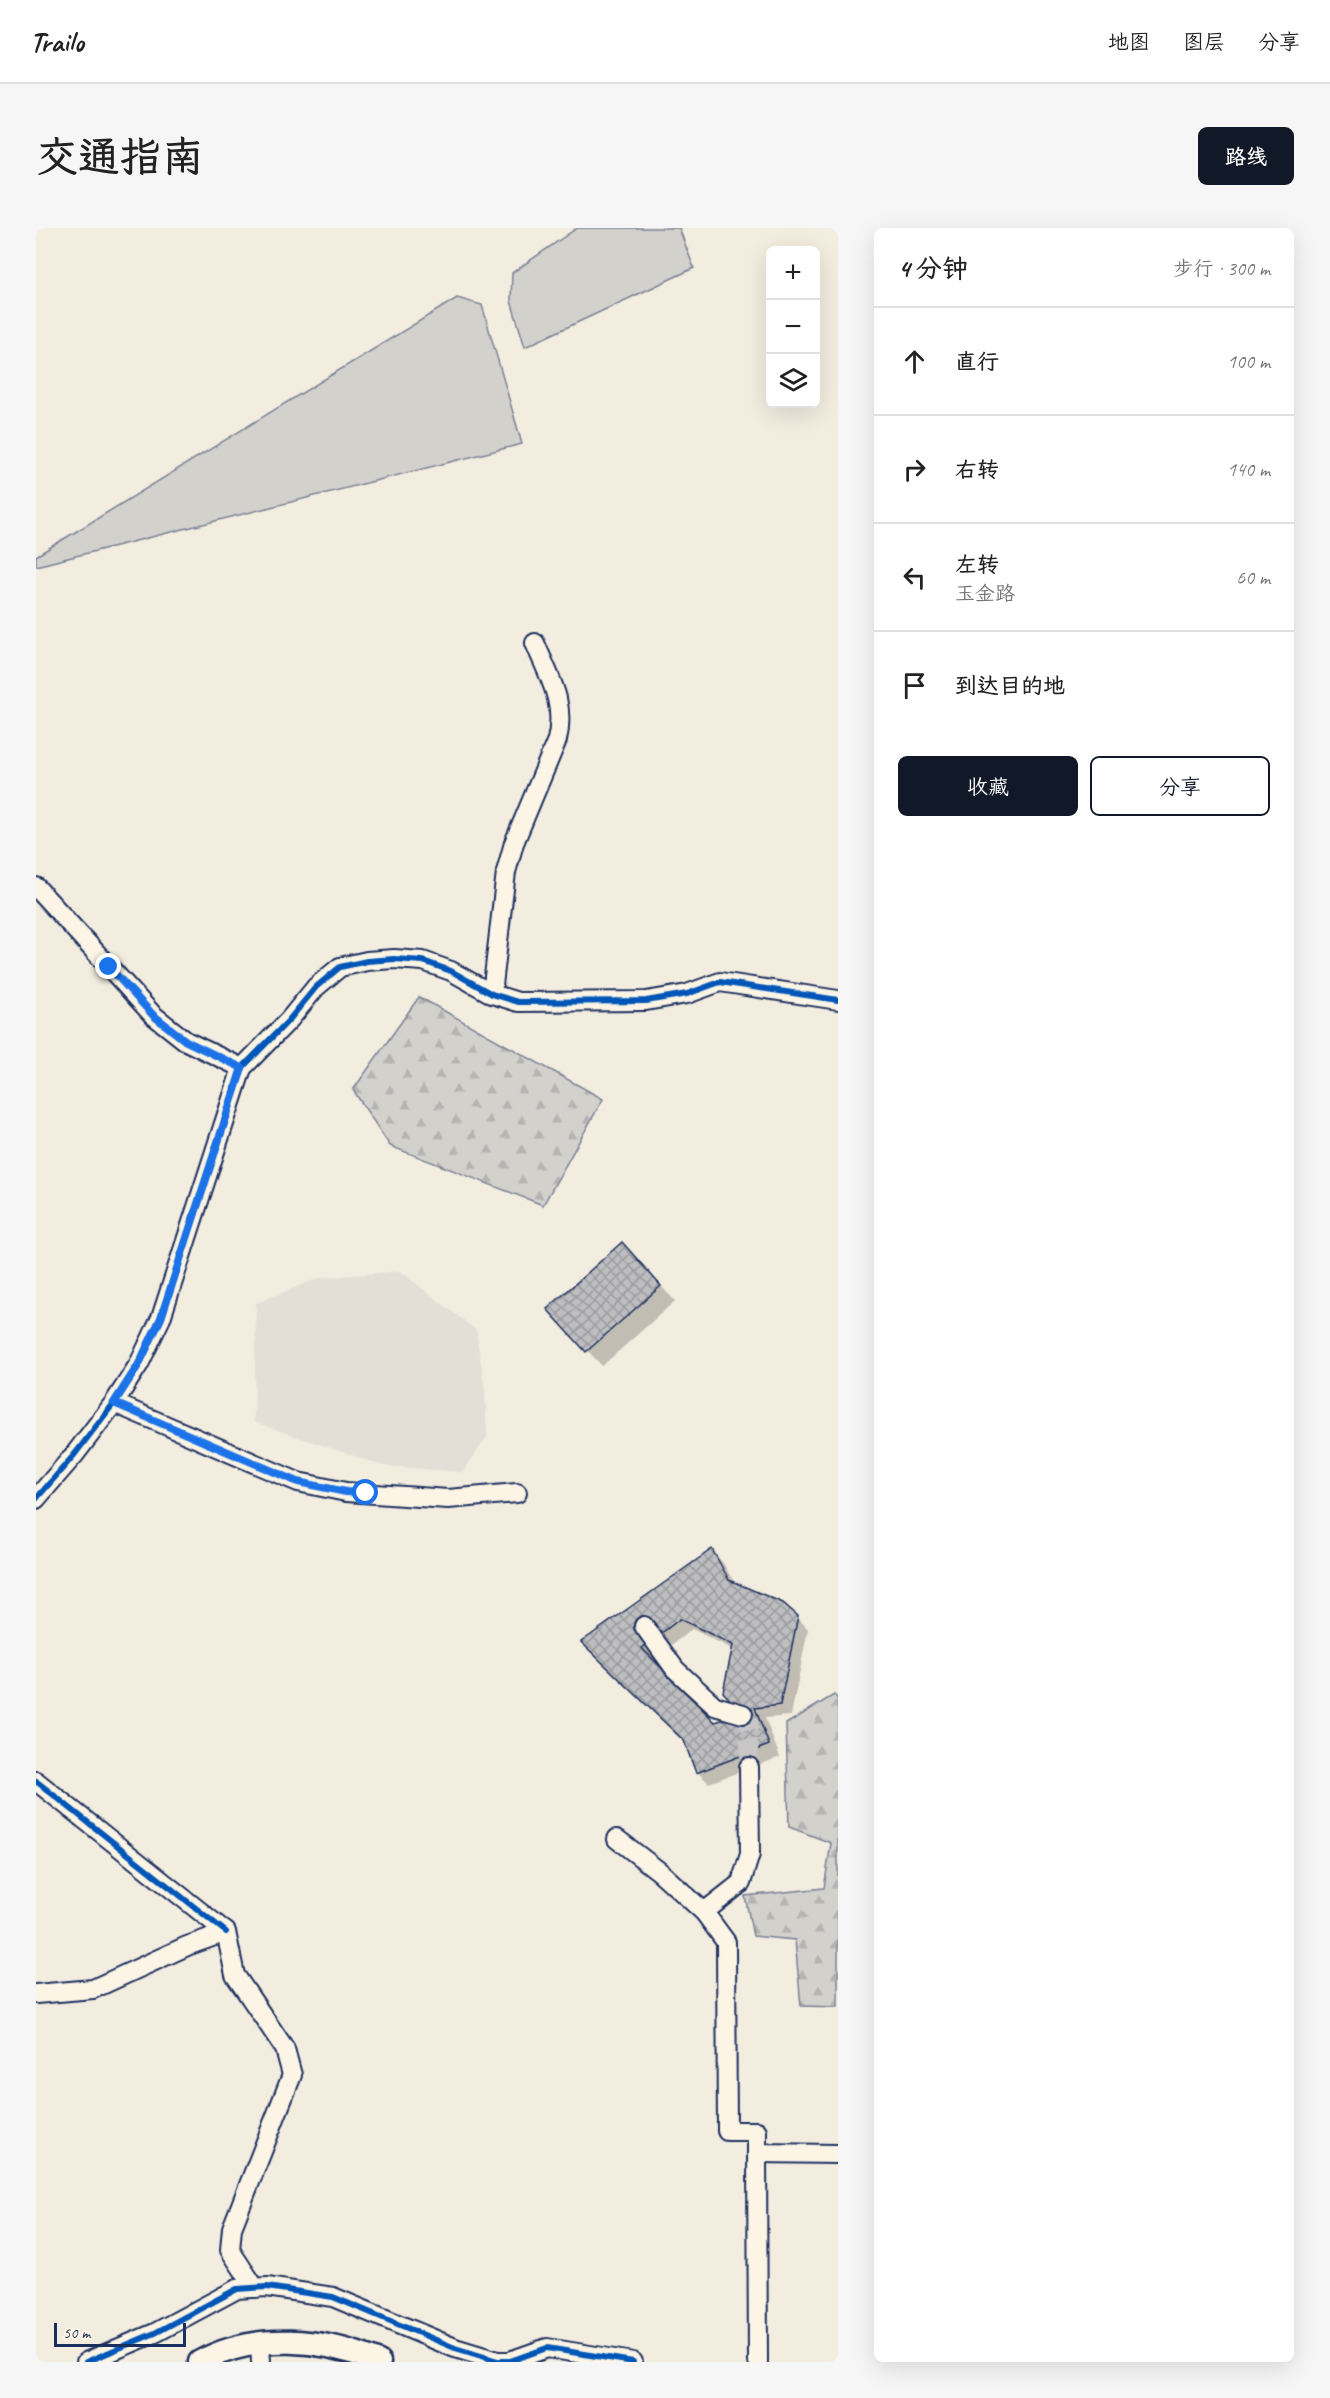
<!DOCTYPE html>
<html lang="zh">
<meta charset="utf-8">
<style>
:root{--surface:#fff;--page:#f6f6f6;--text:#222;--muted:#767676;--line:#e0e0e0;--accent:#111827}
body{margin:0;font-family:Caveat,"LXGW WenKai TC",sans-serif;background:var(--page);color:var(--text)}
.controls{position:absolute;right:18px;top:18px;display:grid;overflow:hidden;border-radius:9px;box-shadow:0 6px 24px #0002}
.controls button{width:54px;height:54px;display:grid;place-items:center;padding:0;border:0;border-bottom:2px solid var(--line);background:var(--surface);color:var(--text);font:30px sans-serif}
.scale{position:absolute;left:18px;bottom:15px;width:132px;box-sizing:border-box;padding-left:6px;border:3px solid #1b2f5e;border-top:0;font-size:16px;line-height:21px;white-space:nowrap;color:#1b2f5e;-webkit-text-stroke:4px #fcf5e5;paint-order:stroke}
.stop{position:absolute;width:18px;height:18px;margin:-14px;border:4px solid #1a73e8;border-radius:50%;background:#fff}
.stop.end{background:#1a73e8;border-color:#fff;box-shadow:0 2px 6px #0008}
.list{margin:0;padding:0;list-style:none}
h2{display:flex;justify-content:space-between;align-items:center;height:78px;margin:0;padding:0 24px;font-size:26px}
h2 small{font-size:20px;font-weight:400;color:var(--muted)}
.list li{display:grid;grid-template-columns:39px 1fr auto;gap:18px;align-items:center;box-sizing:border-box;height:108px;padding:0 24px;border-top:2px solid var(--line)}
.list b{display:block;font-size:22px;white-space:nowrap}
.list p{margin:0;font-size:20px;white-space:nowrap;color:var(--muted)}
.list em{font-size:20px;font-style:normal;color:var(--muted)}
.actions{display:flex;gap:12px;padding:18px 24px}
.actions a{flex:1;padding:14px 0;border:2px solid var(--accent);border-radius:9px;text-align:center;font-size:21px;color:var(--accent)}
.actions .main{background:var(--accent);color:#fff}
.icon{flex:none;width:33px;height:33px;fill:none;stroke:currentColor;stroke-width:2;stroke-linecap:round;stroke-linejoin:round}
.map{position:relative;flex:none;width:802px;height:2134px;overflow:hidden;border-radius:9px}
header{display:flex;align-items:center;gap:36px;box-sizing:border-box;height:84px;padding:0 30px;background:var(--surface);border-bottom:2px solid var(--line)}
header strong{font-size:28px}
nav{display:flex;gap:33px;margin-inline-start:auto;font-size:21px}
.intro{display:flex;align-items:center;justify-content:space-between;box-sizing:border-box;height:144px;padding:0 36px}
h1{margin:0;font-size:42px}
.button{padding:15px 27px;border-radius:9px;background:var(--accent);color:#fff;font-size:21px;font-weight:700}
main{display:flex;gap:36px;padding:0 36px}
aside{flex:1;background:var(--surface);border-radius:9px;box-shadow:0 6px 24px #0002}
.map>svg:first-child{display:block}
.built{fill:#e3dfd6}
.green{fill:#d3d1cc;stroke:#778095;stroke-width:1.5}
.forest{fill:url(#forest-firs);stroke:#778095;stroke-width:1.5}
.shadow{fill:#0003;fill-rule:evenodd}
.building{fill:url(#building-cross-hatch);stroke:#1b2f5e;stroke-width:1.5;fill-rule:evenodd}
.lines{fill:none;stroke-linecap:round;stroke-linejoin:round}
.minor-tunnel{stroke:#c8c7c6;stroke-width:18;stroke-dasharray:18 9;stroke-linecap:butt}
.minor-casing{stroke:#1b2f5e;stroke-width:22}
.major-casing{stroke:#1b2f5e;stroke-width:27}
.minor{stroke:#fcf5e5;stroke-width:18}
.major{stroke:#fcf5e5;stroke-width:22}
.cycleway-casing{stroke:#fcf5e5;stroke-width:10}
.cycleway{stroke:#0057b8;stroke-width:6}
.route{stroke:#1a73e8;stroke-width:8}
</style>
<header>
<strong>Trailo</strong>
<nav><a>地图</a><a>图层</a><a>分享</a></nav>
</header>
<div class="intro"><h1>交通指南</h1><a class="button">路线</a></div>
<main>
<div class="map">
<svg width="802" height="2134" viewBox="0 0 802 2134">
<defs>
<pattern id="forest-firs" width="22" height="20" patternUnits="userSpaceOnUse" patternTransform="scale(1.5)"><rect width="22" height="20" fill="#d3d1cc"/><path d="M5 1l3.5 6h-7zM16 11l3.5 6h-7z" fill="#b5b4b2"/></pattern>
<pattern id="building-cross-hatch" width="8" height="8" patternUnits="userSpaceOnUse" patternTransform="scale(1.5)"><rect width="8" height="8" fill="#bebec0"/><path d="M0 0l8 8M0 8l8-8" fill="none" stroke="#9a9b9f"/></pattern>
</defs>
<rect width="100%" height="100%" fill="#f3ede0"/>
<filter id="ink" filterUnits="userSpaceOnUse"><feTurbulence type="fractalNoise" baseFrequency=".0167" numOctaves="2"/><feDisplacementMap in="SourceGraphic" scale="12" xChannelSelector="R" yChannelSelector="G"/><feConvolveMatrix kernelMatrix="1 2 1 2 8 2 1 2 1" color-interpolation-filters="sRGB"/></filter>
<g filter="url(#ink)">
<polygon class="built" points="364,1043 440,1102 449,1162 451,1209 427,1244 347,1238 218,1194 220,1075 283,1050"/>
<g class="green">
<polygon points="541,0 643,0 658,40 489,119 475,73 476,45"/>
<polygon points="421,70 446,77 486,216 0,338 0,328"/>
</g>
<g class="forest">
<polygon points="383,769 567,871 507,977 354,918 317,862"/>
<polygon points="798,1467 802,1471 802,1779 765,1778 759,1712 717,1708 709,1668 788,1660 795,1615 753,1599 750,1496"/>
</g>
<g class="shadow">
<polygon points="600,1031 639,1073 566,1138 513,1081"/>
<path d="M676,1323L687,1335L699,1356L761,1389L772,1401L755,1488L729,1490L744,1529L673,1555L661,1544L650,1513L547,1414ZM656,1401L698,1422L710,1487L678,1496L616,1432Z"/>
</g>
<g class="building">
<polygon points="586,1014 625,1058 550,1124 511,1081"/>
<path d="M676,1321L693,1352L747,1375L762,1388L744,1477L719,1480L733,1517L660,1545L648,1513L545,1414ZM644,1391L697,1417L687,1464L707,1486L679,1494L606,1420Z"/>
</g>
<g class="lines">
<polyline class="minor-tunnel" points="707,1486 713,1495 713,1539"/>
<defs>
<g id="minor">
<polyline points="0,659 117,787 150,813 206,840"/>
<path d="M456,766L470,644L478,615L521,512C530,474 513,449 499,415"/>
<polyline points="78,1175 262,1254 310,1264 412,1271 481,1265"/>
<polyline points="0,1271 39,1226 78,1175 103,1136 125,1090 206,840 253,792 280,759 304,739 331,733 358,731 387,733 415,743 456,766 482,774 610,773 651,766 684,754 802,772"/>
<polyline points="608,1398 639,1441 679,1478 707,1486"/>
<polyline points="0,1553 190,1704 199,1747 249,1821 256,1847 196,2000 194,2022 219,2060"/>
<polyline points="581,1611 624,1644 668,1684 690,1714 691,1903 721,1903 721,1925 802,1926"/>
<polyline points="668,1684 705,1655 714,1626 713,1539"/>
<polyline points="0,1766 57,1761 151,1718 190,1704"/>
<polyline points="721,1925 722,2134"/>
<polyline points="224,2116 225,2134"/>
<polyline points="50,2134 119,2105 201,2061 231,2059 297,2069 419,2120 462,2133 474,2133 511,2120 597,2134"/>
</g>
<path id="major" d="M164,2134C219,2104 288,2110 343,2134"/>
</defs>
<use href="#minor" class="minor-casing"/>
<use href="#major" class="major-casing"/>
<use href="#minor" class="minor"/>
<use href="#major" class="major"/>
<defs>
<g id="cycleway">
<polyline points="0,1271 39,1226 78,1175 103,1136 125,1090 206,840 253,792 280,759 304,739 331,733 358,731 387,733 415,743 456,766 482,774 610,773 651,766 684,754 802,772"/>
<polyline points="0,1553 190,1704"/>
<polyline points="50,2134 119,2105 201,2061 231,2059 297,2069 419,2120 462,2133 474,2133 511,2120 597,2134"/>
</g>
</defs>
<use href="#cycleway" class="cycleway-casing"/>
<use href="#cycleway" class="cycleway"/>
</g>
</g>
<g class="lines" filter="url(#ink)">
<polyline class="route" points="73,739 117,787 150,813 206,840 125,1090 103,1136 78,1175 262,1254 310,1264 330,1265"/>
</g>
</svg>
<div class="controls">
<button>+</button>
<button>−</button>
<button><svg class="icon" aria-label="layers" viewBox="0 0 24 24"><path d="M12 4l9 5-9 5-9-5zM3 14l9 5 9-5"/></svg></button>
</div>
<div class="scale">50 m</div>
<div class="stop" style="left:330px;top:1265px"></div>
<div class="stop end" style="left:73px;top:739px"></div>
</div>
<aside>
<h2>4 分钟<small>步行 · 300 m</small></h2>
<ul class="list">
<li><svg class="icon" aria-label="ahead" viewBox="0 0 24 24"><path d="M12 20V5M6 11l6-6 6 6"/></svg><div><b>直行</b></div><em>100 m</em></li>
<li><svg class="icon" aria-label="right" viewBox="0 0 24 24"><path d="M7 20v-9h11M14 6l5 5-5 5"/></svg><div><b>右转</b></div><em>140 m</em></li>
<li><svg class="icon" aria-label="left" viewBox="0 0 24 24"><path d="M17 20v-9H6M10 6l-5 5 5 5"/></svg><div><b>左转</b><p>玉金路</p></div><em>60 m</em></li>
<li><svg class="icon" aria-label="arrive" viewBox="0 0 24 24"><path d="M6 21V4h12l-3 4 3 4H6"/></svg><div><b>到达目的地</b></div></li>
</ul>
<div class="actions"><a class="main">收藏</a><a>分享</a></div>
</aside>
</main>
